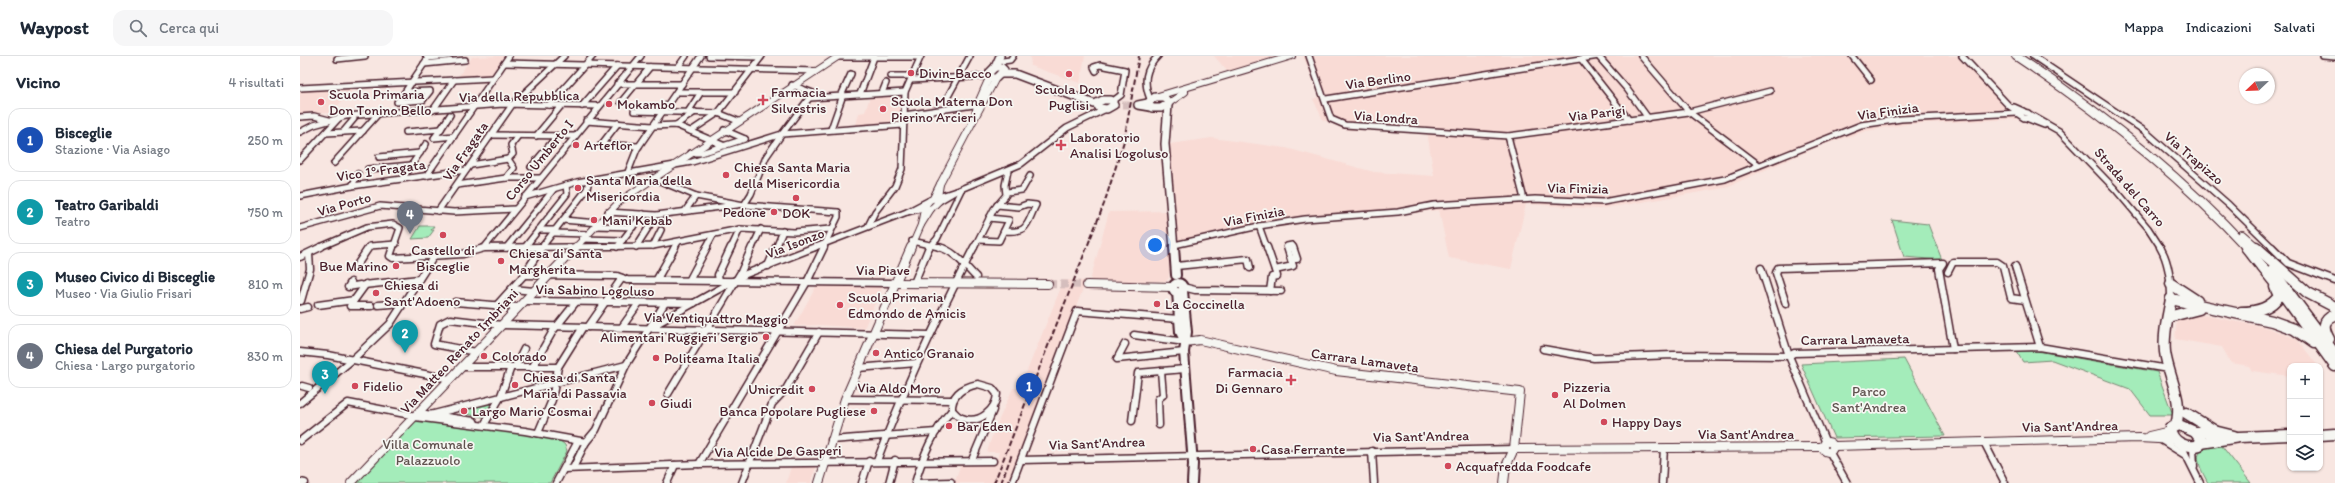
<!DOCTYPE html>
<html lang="it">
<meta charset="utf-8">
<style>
:root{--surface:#fff;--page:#f6f6f7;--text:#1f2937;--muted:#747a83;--line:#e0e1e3;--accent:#d93025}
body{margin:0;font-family:Itim,sans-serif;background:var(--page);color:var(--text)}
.controls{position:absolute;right:12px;bottom:12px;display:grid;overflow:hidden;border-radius:8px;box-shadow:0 1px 3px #0004}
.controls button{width:36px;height:36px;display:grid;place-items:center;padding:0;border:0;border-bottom:1px solid var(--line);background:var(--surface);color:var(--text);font:20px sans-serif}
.compass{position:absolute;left:1939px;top:12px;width:36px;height:36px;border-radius:50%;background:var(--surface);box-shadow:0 1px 3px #0004;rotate:247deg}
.you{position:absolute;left:855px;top:189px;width:14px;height:14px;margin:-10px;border:3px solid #fff;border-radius:50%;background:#1a73e8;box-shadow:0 0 0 6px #1a73e833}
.badge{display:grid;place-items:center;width:26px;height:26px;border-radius:50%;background:var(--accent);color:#fff;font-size:13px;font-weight:700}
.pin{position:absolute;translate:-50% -33px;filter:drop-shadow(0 1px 2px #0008)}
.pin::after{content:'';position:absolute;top:21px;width:14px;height:12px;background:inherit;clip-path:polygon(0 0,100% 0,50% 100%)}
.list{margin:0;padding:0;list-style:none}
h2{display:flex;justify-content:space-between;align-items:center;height:52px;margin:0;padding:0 16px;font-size:17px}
h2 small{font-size:13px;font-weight:400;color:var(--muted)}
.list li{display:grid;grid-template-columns:26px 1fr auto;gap:12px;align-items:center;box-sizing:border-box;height:64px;margin:0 8px 8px;padding:0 8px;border:1px solid var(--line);border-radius:12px}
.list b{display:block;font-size:15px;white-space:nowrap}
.list p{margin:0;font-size:13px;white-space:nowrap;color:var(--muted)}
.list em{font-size:13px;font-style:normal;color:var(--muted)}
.icon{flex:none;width:22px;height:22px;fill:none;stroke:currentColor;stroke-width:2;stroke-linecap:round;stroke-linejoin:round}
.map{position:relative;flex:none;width:2035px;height:427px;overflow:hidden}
header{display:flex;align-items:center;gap:24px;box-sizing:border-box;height:56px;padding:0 20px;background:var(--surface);border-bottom:1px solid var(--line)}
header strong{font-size:19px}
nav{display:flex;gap:22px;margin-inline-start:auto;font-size:14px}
.search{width:280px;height:36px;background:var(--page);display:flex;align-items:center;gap:10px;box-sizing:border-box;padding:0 14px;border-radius:12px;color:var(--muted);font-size:15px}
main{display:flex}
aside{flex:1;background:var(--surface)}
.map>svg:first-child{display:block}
.built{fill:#f9dbd5}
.green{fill:#a4ecba;stroke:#778672}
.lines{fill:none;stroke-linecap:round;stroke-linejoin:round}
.tertiary-tunnel{stroke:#d5bebd;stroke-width:8;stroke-dasharray:8 4;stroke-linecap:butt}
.secondary-tunnel{stroke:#d5bebd;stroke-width:7;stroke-dasharray:7 3.5;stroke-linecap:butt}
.minor-far1-casing{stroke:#4a1f2b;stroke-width:8}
.minor-casing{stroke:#4a1f2b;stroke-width:9}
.tertiary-far1-casing{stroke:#4a1f2b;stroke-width:8}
.tertiary-casing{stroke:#4a1f2b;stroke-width:10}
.secondary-far1-casing{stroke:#4a1f2b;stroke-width:10}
.secondary-casing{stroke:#4a1f2b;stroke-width:12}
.primary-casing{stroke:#4a1f2b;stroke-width:13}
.trunk-far1-casing{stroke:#4a1f2b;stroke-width:10}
.trunk-casing{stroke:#4a1f2b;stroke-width:13}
.minor-far1{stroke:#f6f6f2;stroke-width:5}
.minor{stroke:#f6f6f2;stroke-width:6}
.tertiary-far1{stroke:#f6f6f2;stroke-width:6}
.tertiary{stroke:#f6f6f2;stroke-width:8}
.secondary-far1{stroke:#f6f6f2;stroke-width:7}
.secondary{stroke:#f6f6f2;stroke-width:8}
.primary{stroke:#f6f6f2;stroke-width:10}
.trunk-far1{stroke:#f6f6f2;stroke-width:8}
.trunk{stroke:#f6f6f2;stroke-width:10}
.rail{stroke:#4a1f2b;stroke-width:2;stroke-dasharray:5.5 2.5;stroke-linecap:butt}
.poi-dot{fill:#d1495b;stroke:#f6f6f2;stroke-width:1.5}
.labels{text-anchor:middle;stroke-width:3.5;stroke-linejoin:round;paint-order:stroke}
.poi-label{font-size:14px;fill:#4a1f2b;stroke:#f6f6f2;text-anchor:start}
.street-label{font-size:14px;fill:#4a1f2b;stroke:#f6f6f2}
.park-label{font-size:14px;fill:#60524f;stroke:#f6f6f2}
</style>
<header>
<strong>Waypost</strong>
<div class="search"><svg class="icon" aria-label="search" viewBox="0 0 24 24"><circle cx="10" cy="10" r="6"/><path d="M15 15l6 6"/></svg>Cerca qui</div>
<nav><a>Mappa</a><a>Indicazioni</a><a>Salvati</a></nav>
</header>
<main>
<aside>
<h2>Vicino<small>4 risultati</small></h2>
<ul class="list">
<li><span class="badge" style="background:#1a4fb4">1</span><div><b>Bisceglie</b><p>Stazione · Via Asiago</p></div><em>250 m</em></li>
<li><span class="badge" style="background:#0f9aa8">2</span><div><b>Teatro Garibaldi</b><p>Teatro</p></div><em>750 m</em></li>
<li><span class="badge" style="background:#0f9aa8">3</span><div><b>Museo Civico di Bisceglie</b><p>Museo · Via Giulio Frisari</p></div><em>810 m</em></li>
<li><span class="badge" style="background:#6b7280">4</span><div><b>Chiesa del Purgatorio</b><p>Chiesa · Largo purgatorio</p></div><em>830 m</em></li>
</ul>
</aside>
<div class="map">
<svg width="2035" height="427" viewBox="0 0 2035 427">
<rect width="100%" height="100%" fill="#f8e6e1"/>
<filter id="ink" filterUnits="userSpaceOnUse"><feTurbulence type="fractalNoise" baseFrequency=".025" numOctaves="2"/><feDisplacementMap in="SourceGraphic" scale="8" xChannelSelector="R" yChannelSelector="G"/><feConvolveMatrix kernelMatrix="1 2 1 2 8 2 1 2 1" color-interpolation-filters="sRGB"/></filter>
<g filter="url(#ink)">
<g class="built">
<polygon points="204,0 191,20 158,21 172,1"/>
<polygon points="730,0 785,0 780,27 731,10"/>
<polygon points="914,0 978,0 928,16"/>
<polygon points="1003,0 1663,0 1719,63 1608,68 1566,75 1522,89 1424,132 1360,143 1299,153 1226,148 1211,213 1149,202 1139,154 1061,162 1009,163 983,167 870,193 869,222 866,225 790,225 809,156 875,155 870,88 912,82 986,92 1074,116 1134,120 1127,75 1048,74 1023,64 1013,43 1020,40"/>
<polygon points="54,32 31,57 0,58 0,35"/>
<polygon points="602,38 599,66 556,69 559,57 565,56 570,41"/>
<polygon points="764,224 786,225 708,427 654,427 661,408 696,407 699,396 687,396 693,377 713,332 720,332"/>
<polygon points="517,229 527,229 583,230 564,272 520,269 494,270"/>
<polygon points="1903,259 1969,272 1997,283 2018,310 1990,310 1990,320 1952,315 1949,310 1931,307 1922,291 1875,283 1877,263"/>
<polygon points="491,411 516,411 511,427 486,427"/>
</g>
<g class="green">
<polygon points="1592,164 1628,168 1642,204 1604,201"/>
<polygon points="120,170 134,170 131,174 134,174 128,182 112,183"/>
<polygon points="1716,295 1737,295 1857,316 1873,359 1850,359 1830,333 1752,304 1723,306"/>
<polygon points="1604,303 1645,380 1534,382 1501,308"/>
<polygon points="191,348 183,361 160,357 162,354"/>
<polygon points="119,363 258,383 265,389 267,395 250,427 57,427 114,365"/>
<path d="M1921,389L1951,427H1908C1903,417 1893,402 1902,392Z"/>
</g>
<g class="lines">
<polyline class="tertiary-tunnel" points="748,228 787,229"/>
<polyline class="secondary-tunnel" points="822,49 838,49"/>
<defs>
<g id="minor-far1">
<polyline points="409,0 461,1"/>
<polyline points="1009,0 1031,63 1045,69 1208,80 1389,56 1470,35"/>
<polyline points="1298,0 1327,33 1348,62"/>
<polyline points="1341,0 1389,56 1459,109"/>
<polyline points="1552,0 1571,24"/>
<polyline points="1662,0 1709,50 1718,56"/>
<polyline points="1733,0 1846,76 1929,149 1973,192"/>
<polyline points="2023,0 2035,1"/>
<polyline points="537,1 620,1"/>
<polyline points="128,2 149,0"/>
<polyline points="37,3 65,0"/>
<polyline points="1281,3 1329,64"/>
<polyline points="703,5 710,4 713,0"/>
<polyline points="205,7 516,15"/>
<polyline points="124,8 165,4"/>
<polyline points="378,11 386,0"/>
<polyline points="796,15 794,11 800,9 825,14 821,39 813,45"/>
<polyline points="591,20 613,20"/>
<polyline points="611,24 689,20"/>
<polyline points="317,28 382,28"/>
<polyline points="0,32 193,22"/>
<polygon points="130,35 123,44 97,46 105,36"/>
<polyline points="105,36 128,2 126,0"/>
<polyline points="377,36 435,36"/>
<polyline points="582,37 586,27"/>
<polyline points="560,38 574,1"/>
<polyline points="541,40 551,18"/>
<polyline points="510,42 605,36"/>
<path d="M850,43C843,26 845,13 858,0"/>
<polyline points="1026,43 1299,0"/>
<polyline points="646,44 670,0"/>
<polyline points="321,46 350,11"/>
<polyline points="249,49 293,0"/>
<polyline points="282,50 317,10"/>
<polyline points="1714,51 1723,55"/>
<polyline points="133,54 154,24"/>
<polyline points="334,55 418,57 438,65"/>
<polygon points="1719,55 1728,57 1730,61 1724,62 1718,58"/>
<polyline points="388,56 401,36"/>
<polyline points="1729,58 1759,75 1815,133 1848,172 1861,192"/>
<polyline points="604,59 681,48"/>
<polyline points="0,61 14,60 29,64"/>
<polyline points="1726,62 1744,69"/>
<polyline points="286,65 353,70 376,69 425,90"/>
<polyline points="376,69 395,56"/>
<polyline points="141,73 150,59"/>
<polyline points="531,73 543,39"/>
<polyline points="424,74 445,83"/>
<polyline points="391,75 418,57 462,0"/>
<polyline points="0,76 14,69 46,60 203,48 298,50"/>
<polyline points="43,76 54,63"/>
<polyline points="106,76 141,73 134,82 154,80"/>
<polyline points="26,77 63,75"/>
<polyline points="191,79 274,80"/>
<polyline points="236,80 261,50"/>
<polyline points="1208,80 1224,143"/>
<polyline points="301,89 339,90"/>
<polyline points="301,89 318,67"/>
<polyline points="391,97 401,97 445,83"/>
<polyline points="79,101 120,97"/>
<polyline points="0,104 40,61"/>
<polyline points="34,107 78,58"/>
<polyline points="171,109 208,103"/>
<polyline points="231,111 257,80"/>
<polyline points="68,113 111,109"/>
<polyline points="328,116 337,93 401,0"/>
<polyline points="126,120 209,0"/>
<polyline points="206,122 214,112 208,103 213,98 211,89 218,80"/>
<polyline points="353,122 396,140 444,149 538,156 538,161 523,192"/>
<polyline points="102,123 126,88"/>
<polyline points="157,129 206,122 240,122"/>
<polyline points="52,130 58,118"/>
<polyline points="656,135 721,108 767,72 804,54"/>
<polyline points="707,136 722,134 730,120"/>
<polyline points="0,140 52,130 166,114"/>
<polyline points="225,141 277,126 392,106 482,78 513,37 492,29"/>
<polyline points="638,141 656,135 639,145"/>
<polyline points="444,149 451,138 466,101 482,78 603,69"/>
<path d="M697,149L719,151L727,148L736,149C726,169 729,177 704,175"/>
<polyline points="623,152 607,156 628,145"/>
<polyline points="138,155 212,49 264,0"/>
<polyline points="385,155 396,140"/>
<polyline points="308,156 356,159 437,149"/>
<polyline points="263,164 298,167"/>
<polyline points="295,170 333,171"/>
<polyline points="568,170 575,156 595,130 602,113 605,36 621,0"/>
<polyline points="959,170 967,192"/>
<polyline points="0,172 80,150 154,156 215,153"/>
<polyline points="238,174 256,174"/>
<polyline points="254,177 287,178"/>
<polyline points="282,183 323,184"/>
<polyline points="679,184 699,185 709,164 689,162"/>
<polyline points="612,185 643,192"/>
<polyline points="874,189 959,170 1005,163 1098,156 1134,149 1235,143 1303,146 1425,123 1561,69 1601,63 1718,57"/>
<polyline points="353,190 361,174"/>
<polyline points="225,191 267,138 266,129"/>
<polyline points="317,191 343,158"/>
<polyline points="336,191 350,169"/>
<polyline points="18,192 67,171 93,168 100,172 93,192"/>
<polyline points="68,192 70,190 96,188"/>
<polyline points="183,192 353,190 440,173 494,176 531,173"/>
<polyline points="184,192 341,0"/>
<polyline points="206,192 254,133"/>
<polyline points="241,192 287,133 289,124"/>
<polyline points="374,192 378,186"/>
<polyline points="406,192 413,179"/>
<polyline points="431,192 440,173"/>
<polyline points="452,192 461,173"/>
<polyline points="476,192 483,175"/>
<polyline points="513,192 607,156"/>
<polyline points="629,192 637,183 661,134"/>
<polyline points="674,192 694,153 706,139 705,129 708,115"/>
<polyline points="988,192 987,190 992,189 993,192"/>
</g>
<g id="minor">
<polyline points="93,191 90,200 93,202 163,198 184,192 240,191"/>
<path d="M639,191C655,195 665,210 676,221"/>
<polyline points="967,191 977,220 972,221 970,235"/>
<path d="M1860,191C1869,206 1871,226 1871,243"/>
<polyline points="1972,191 1988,207 2035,225"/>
<polyline points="0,201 21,191"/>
<polyline points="991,203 997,203 993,191"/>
<polyline points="57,209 69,191"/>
<polyline points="468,210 476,191"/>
<polyline points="876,210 948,203 950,212"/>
<polyline points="1715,210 1740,291"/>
<polyline points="1461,212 1489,300 1526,387"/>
<polyline points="975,214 993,210 987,191"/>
<polyline points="1648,216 1653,206 1697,206 1703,210 1711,242 1725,244"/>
<polyline points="224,219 317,220 327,224 594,227"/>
<polyline points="357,223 375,191"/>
<polyline points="390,223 407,191"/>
<polyline points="419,224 418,219 431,191"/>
<polyline points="51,226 48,231 60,229"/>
<polyline points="614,227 629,191"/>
<polyline points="66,228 50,250 71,250"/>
<polyline points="64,229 119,223"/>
<polyline points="883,231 895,234 981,235"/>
<polyline points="213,233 234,235"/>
<polyline points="1,245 10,213 9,198"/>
<polyline points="225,245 394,247"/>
<polyline points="155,246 218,251"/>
<polyline points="1486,248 1476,217 1478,212 1643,207 1639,213 1653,293"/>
<polyline points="18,249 54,244"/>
<polyline points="78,249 104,247"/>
<polyline points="196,250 224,219 242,191"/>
<polyline points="0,253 8,251"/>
<polyline points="288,271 322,222"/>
<polyline points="322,271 339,247"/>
<polyline points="351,271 446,218 515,191"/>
<polyline points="834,279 885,286"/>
<polyline points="825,288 817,303 884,296"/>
<polyline points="1243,293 1294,302 1373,299 1489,300 1494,297 1740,291 1868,313"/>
<polyline points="0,296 28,299 150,323"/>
<polyline points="176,296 134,288 140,268 150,263 202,269 629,279"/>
<polyline points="162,311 258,311"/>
<polyline points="215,311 224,293"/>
<polyline points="232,312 253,275 276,246"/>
<polyline points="558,312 616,307"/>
<path d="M678,328L692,332L697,338C696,354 679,369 662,362C658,361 655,357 652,354C651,338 664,331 678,328Z"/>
<polyline points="2,330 9,332"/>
<polyline points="368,338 441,216 452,191"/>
<polyline points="545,343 652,344"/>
<polyline points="0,347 52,304 90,268 134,200"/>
<polyline points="119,357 174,365 175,367"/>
<polyline points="130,359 326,309"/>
<polyline points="115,361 225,375 286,386 273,412"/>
<polyline points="832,365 838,317 885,313"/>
<polyline points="184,369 200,342 211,311"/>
<polyline points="859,369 858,343 863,339 861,315"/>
<polyline points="238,377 252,344 258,311 283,271"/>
<polyline points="531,384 636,376"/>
<polyline points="1861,384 1885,399"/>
<polyline points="0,385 48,347 116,360"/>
<polyline points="286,386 296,374 326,309 365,247"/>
<polyline points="1684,386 1705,427"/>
<polyline points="1880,387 1900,427"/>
<polyline points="1893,391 1894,411"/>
<polyline points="1072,395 1074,427"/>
<polyline points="1529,395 1547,427"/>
<polyline points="672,404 693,354"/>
<polyline points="721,404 1214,393"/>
<path d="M577,405C604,331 638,261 674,191"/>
<polyline points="399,408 507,226 524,191"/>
<polyline points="264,413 399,408 693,405"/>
<polyline points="0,426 5,427"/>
<polyline points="256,427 277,387"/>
<polyline points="367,427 375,409"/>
<polyline points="442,427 472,348 486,333 519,276"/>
<polyline points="562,427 569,405"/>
<polyline points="589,427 595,404"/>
<path d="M615,427C623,400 633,375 652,354"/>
<polyline points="617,427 651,426"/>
<polyline points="712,427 777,255 879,263"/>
<polyline points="1362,427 1364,392"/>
</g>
<g id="tertiary-far1">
<polyline points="858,40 992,0"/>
<polyline points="869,47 885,36"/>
<polyline points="675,59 677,49 689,22"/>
<polyline points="640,128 696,22"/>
<polygon points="638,141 639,145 631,153 623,152 630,144"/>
<polyline points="633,142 640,128 638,141"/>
<polyline points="624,153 621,169 631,153"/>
<polyline points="275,192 320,145 539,0"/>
<polyline points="611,192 621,169"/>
</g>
<g id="tertiary">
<polyline points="594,227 748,228"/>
<polyline points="787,229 872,231"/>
<polyline points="885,286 900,284 1036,315 1220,336 1214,393 1206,410 1204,427"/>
<polyline points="1849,380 1870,375"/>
<circle cx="1528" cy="391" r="5"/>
<polyline points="1534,390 1839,382 1876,384"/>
<polyline points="1214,393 1523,391"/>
<polyline points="51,427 276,191"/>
<polyline points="519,427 545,343 611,191"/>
</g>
<g id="secondary-far1">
<polygon points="695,11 701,11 704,14 696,22 689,22 690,16"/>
<polyline points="695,11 700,0"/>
<polyline points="701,18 715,18 797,49"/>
<polygon points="855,41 864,41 869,47 861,52 852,52 848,47"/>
<polygon points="803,44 811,44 814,49 807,53 799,52 797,47"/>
<polyline points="848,47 838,49 850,51"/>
<polyline points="868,49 865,88 874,192"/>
</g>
<g id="secondary">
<polyline points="874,191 876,219"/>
<circle cx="878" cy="232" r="5"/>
<polyline points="883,235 887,276 884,296 893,408 892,427"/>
<polyline points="877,236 880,276 885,286"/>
</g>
<g id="primary">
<path d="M1871,243C1868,260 1863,278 1865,296C1868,320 1884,345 1876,369"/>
<polyline points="1886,357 1915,375"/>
<path d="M1879,369L1895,376L1901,384L1900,389C1887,393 1872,387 1870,372Z"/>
<polyline points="1895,376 1918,376 1934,380"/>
<polyline points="2020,379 2035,378"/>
<polyline points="1901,387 1939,381 1990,379"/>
</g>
<g id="trunk-far1">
<path d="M1716,0C1800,56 1879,118 1947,192"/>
<polyline points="1942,179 1957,192"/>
</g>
<g id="trunk">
<polyline points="1946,191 1975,227 2035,310"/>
<polyline points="1956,191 2008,237 2035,251"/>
<polyline points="1972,214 2035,298"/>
<polyline points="1871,228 1897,245"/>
<polyline points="1871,243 1972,265 1994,273 2014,287"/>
<path d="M1941,256C1956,256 1970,253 1979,240L1975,231"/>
<polyline points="1868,261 1899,253"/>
<path d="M2029,283C2023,272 2022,264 2035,259"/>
</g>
</defs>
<use href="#minor-far1" class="minor-far1-casing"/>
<use href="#minor" class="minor-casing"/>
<use href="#tertiary-far1" class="tertiary-far1-casing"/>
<use href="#tertiary" class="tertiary-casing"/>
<use href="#secondary-far1" class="secondary-far1-casing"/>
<use href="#secondary" class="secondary-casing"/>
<use href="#primary" class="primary-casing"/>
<use href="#trunk-far1" class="trunk-far1-casing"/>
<use href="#trunk" class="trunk-casing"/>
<use href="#minor-far1" class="minor-far1"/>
<use href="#minor" class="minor"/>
<use href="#tertiary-far1" class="tertiary-far1"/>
<use href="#tertiary" class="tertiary"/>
<use href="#secondary-far1" class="secondary-far1"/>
<use href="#secondary" class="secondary"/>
<use href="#primary" class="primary"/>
<use href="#trunk-far1" class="trunk-far1"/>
<use href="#trunk" class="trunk"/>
<g class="rail">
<polyline points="694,427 804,148 824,85 839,0"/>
<polyline points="701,427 712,398"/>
</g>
</g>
</g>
<g class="poi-dot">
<circle cx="611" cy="17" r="4"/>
<circle cx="769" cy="18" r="4"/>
<path d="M461 38h4v4h4v4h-4v4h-4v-4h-4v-4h4z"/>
<circle cx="21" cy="46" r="4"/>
<circle cx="309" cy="48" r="4"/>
<circle cx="583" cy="53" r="4"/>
<circle cx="276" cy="89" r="4"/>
<path d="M759 83h4v4h4v4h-4v4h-4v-4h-4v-4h4z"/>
<circle cx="426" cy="119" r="4"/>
<circle cx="278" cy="132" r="4"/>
<circle cx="496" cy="142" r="4"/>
<circle cx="474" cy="156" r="4"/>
<circle cx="294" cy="164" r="4"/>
<circle cx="143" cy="179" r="4"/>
<circle cx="201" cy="205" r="4"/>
<circle cx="96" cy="210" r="4"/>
<circle cx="76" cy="237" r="4"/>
<circle cx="857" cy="248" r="4"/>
<circle cx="540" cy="249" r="4"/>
<circle cx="466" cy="281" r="4"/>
<circle cx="576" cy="297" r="4"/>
<circle cx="184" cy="300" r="4"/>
<circle cx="356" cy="302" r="4"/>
<path d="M989 318h4v4h4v4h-4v4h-4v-4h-4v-4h4z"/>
<circle cx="215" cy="329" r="4"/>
<circle cx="55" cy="330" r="4"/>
<circle cx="512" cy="333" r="4"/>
<circle cx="1255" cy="339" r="4"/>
<circle cx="352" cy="347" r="4"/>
<circle cx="164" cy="355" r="4"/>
<circle cx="574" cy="355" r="4"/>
<circle cx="1304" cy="366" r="4"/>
<circle cx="649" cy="370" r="4"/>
<circle cx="953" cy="393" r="4"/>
<circle cx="1148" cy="410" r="4"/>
</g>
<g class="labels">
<g class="poi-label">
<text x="619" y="22">Divin_Bacco</text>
<text x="769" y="38" text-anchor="middle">Scuola Don<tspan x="769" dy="16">Puglisi</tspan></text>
<text x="471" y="41">Farmacia<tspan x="471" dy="16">Silvestris</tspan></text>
<text x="29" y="43">Scuola Primaria<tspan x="29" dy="16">Don Tonino Bello</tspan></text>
<text x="591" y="50">Scuola Materna Don<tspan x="591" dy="16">Pierino Arcieri</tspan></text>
<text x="317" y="53">Mokambo</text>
<text x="770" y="86">Laboratorio<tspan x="770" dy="16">Analisi Logoluso</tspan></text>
<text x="284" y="94">Arteflor</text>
<text x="434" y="116">Chiesa Santa Maria<tspan x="434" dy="16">della Misericordia</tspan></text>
<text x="286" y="129">Santa Maria della<tspan x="286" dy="16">Misericordia</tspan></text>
<text x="466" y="161" text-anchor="end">Pedone</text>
<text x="496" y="162" text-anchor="middle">DOK</text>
<text x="302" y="169">Mani Kebab</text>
<text x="143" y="199" text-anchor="middle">Castello di<tspan x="143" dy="16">Bisceglie</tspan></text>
<text x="209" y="202">Chiesa di Santa<tspan x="209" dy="16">Margherita</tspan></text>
<text x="88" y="215" text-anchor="end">Bue Marino</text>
<text x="84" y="234">Chiesa di<tspan x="84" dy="16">Sant'Adoeno</tspan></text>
<text x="548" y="246">Scuola Primaria<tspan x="548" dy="16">Edmondo de Amicis</tspan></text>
<text x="865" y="253">La Coccinella</text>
<text x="458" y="286" text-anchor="end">Alimentari Ruggieri Sergio</text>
<text x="584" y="302">Antico Granaio</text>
<text x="192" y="305">Colorado</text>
<text x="364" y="307">Politeama Italia</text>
<text x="983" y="321" text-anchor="end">Farmacia<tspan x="983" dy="16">Di Gennaro</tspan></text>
<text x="223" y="326">Chiesa di Santa<tspan x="223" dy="16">Maria di Passavia</tspan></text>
<text x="63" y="335">Fidelio</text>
<text x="1263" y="336">Pizzeria<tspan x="1263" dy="16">Al Dolmen</tspan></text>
<text x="504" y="338" text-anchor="end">Unicredit</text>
<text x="360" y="352">Giudi</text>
<text x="172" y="360">Largo Mario Cosmai</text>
<text x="566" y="360" text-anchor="end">Banca Popolare Pugliese</text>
<text x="1312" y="371">Happy Days</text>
<text x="657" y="375">Bar Eden</text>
<text x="961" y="398">Casa Ferrante</text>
<text x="1156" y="415">Acquafredda Foodcafe</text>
</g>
<g class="street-label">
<text transform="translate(1078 24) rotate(-8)" y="5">Via Berlino</text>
<text transform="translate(219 40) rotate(-1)" y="5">Via della Repubblica</text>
<text transform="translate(1588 55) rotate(-8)" y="5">Via Finizia</text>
<text transform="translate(1297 57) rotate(-7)" y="5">Via Parigi</text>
<text transform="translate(1086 61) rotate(4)" y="5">Via Londra</text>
<text transform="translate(165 95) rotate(-55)" y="5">Via Fragata</text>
<text transform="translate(1894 102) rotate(41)" y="5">Via Trapizzo</text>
<text transform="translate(239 104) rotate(-51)" y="5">Corso Umberto I</text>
<text transform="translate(81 114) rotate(-8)" y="5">Vico 1º Fragata</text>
<text transform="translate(1830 131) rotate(49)" y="5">Strada del Carro</text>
<text transform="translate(1278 132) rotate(1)" y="5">Via Finizia</text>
<text transform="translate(44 148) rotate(-16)" y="5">Via Porto</text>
<text transform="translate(954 160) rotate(-11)" y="5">Via Finizia</text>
<text transform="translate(495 187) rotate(-21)" y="5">Via Isonzo</text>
<text x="583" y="219">Via Piave</text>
<text transform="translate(295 234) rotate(1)" y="5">Via Sabino Logoluso</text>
<text transform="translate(416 262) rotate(1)" y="5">Via Ventiquattro Maggio</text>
<text transform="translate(1555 283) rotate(-1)" y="5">Carrara Lamaveta</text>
<text transform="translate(159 295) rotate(-47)" y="5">Via Matteo Renato Imbriani</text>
<text transform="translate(1065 304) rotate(8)" y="5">Carrara Lamaveta</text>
<text transform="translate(599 332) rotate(1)" y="5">Via Aldo Moro</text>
<text transform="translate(1770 370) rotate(-1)" y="5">Via Sant'Andrea</text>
<text x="1446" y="383">Via Sant'Andrea</text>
<text transform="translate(1121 380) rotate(-1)" y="5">Via Sant'Andrea</text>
<text transform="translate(797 387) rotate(-2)" y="5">Via Sant'Andrea</text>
<text transform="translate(478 395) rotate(-1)" y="5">Via Alcide De Gasperi</text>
</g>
<g class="park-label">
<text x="1569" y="340">Parco<tspan x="1569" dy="16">Sant'Andrea</tspan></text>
<text x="128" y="393">Villa Comunale<tspan x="128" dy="16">Palazzuolo</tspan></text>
</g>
</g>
</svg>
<div class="controls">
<button>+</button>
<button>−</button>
<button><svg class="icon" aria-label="layers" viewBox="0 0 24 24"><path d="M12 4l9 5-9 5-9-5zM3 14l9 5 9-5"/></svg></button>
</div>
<svg class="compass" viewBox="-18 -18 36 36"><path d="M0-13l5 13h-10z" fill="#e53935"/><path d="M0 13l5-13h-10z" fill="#747a83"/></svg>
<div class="you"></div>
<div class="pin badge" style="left:729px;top:350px;background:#1a4fb4">1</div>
<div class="pin badge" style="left:105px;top:297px;background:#0f9aa8">2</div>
<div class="pin badge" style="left:25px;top:338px;background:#0f9aa8">3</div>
<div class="pin badge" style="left:110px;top:178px;background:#6b7280">4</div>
</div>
</main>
